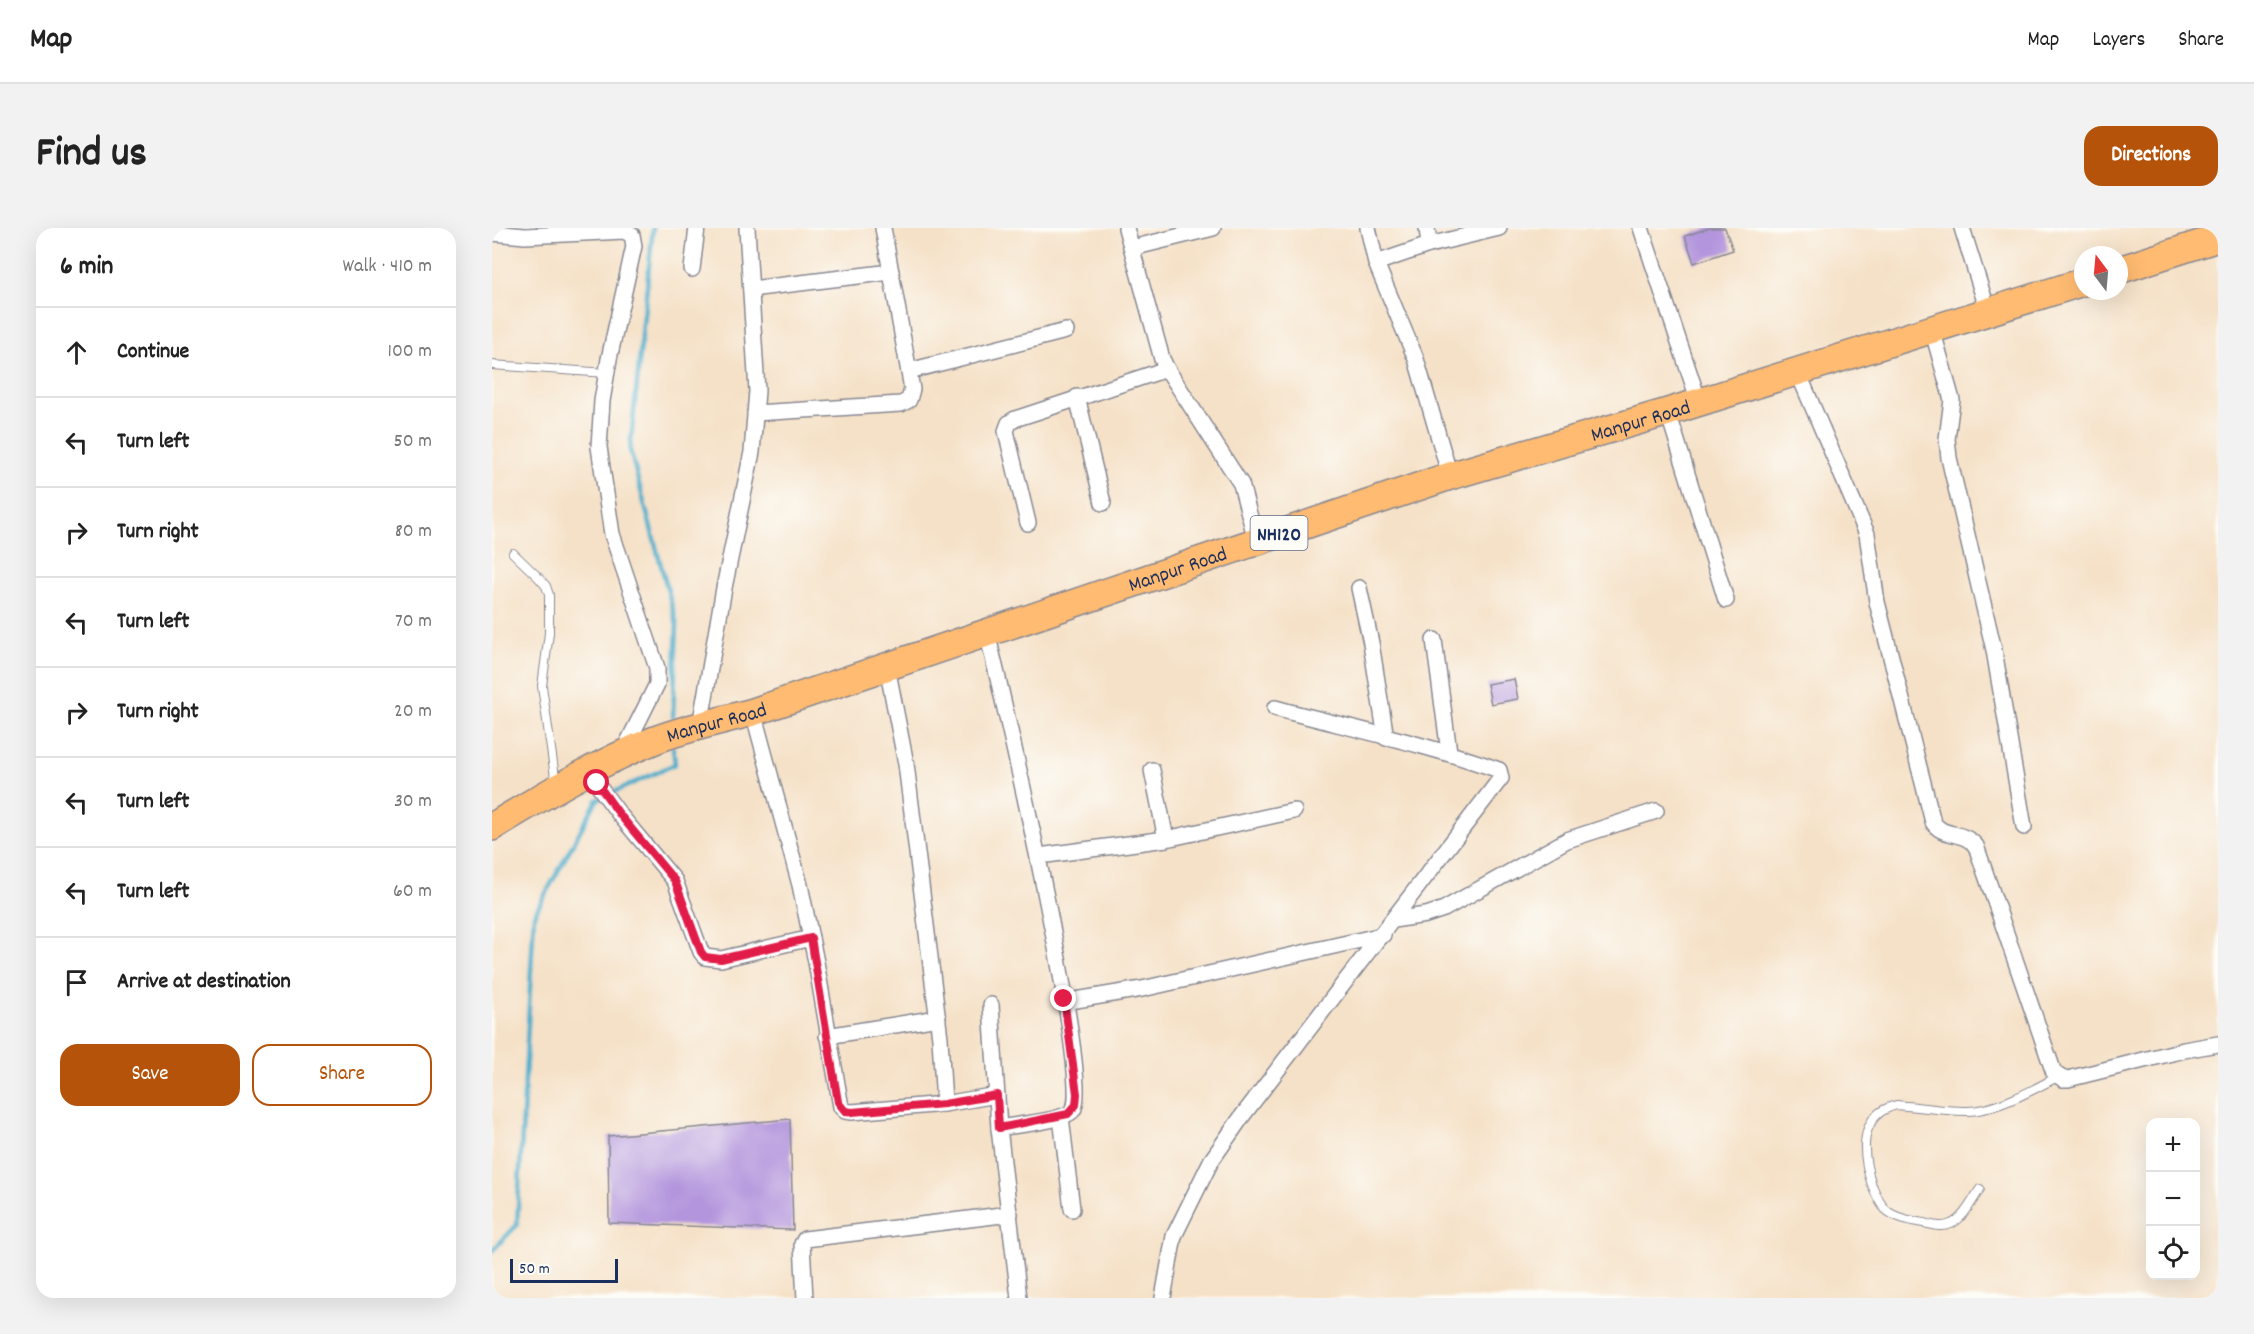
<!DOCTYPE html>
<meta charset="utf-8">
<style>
:root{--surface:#fff;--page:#f2f2f2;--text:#222;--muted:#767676;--line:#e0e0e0;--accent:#b45309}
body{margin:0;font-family:Dekko,sans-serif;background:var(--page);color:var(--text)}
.controls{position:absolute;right:18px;bottom:18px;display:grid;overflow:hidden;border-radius:12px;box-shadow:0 6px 24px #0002}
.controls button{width:54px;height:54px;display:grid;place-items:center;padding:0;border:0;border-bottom:2px solid var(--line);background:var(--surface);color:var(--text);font:30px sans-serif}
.compass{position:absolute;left:1582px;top:18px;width:54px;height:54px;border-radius:50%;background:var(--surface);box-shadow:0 6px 24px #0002;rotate:344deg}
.scale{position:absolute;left:18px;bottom:15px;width:108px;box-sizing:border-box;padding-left:6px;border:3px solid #1b2f5e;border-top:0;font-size:16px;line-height:21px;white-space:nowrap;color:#1b2f5e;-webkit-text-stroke:4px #fdfcf7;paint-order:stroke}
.stop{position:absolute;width:18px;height:18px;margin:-14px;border:4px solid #e11d48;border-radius:50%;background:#fff}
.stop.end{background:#e11d48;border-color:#fff;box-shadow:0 2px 6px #0008}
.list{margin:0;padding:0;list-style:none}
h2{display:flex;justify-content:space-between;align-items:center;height:78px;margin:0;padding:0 24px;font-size:26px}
h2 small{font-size:20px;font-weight:400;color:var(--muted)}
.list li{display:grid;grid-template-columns:39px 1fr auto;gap:18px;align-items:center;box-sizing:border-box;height:90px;padding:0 24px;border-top:2px solid var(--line)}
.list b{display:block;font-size:22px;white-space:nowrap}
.list em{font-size:20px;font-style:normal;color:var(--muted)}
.actions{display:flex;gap:12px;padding:18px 24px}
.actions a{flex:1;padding:14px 0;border:2px solid var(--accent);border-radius:18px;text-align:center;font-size:21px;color:var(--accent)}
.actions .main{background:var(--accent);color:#fff}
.icon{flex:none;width:33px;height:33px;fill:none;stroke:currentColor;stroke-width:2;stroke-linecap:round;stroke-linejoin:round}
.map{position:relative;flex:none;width:1726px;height:1070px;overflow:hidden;border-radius:18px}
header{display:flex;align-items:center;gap:36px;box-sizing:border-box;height:84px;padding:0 30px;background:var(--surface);border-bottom:2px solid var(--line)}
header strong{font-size:28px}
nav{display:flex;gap:33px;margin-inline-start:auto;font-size:21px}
.intro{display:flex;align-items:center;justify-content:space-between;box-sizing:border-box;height:144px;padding:0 36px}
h1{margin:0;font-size:42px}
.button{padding:15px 27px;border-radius:18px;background:var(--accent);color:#fff;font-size:21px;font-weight:700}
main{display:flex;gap:36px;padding:0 36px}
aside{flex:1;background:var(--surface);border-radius:18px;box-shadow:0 6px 24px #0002}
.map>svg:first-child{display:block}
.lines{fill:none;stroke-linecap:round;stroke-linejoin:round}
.stream{stroke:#4dadcc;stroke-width:4.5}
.building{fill:#b395dd}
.lane-casing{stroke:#888892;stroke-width:10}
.street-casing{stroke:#888892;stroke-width:18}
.highway-casing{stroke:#888892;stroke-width:30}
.lane{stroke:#fff;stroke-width:8}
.street{stroke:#fff;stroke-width:15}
.highway{stroke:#ffbb71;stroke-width:27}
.route{stroke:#e11d48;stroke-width:8}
.labels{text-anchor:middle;stroke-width:6;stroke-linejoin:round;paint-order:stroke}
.shield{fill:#fdfcf7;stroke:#5f6c8c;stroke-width:1.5}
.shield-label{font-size:20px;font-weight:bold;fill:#1b2f5e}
.street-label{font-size:21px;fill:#1b2f5e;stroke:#fdfcf7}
</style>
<header>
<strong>Map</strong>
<nav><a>Map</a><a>Layers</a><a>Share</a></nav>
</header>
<div class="intro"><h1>Find us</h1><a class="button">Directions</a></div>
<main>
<aside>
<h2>6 min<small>Walk · 410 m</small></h2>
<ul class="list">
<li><svg class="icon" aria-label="ahead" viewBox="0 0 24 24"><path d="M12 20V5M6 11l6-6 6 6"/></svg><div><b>Continue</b></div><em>100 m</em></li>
<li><svg class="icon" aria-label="left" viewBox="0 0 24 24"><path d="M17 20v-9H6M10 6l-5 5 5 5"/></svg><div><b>Turn left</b></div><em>50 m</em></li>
<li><svg class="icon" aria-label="right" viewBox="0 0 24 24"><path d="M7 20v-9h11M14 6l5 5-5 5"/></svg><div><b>Turn right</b></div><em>80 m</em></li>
<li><svg class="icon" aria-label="left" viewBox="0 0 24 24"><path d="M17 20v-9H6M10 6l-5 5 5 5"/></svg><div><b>Turn left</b></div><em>70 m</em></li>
<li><svg class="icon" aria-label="right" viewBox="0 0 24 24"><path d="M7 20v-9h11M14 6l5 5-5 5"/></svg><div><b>Turn right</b></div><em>20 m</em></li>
<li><svg class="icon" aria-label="left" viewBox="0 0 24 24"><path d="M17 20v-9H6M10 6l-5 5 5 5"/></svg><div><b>Turn left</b></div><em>30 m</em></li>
<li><svg class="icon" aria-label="left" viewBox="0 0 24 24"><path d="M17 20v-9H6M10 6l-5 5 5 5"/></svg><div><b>Turn left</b></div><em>60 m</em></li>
<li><svg class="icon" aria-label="arrive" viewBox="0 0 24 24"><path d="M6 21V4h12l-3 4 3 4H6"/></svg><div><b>Arrive at destination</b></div></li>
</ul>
<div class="actions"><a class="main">Save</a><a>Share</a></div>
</aside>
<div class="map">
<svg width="1726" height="1070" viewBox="0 0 1726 1070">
<rect width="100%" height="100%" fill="#fdfcf7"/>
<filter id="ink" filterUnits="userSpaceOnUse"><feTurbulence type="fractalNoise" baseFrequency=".0167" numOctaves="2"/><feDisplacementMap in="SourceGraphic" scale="12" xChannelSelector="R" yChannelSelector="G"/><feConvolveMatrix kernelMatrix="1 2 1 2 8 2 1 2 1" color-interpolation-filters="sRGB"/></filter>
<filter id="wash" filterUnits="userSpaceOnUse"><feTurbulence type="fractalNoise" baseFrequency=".008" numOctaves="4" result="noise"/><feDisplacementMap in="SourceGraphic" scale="24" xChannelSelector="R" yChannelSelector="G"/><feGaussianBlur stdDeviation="1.35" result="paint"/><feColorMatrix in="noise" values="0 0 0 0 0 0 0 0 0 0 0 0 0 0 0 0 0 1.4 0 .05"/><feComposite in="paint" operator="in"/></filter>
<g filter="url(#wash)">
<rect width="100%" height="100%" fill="#f5e1c7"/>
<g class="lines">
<g class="stream">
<polyline points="161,0 138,222 185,397 181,488"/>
<polyline points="0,1023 25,997 42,687 105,572 183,536 181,520"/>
</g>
</g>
<g id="blocks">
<g class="building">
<polygon points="1217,0 1233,0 1241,22 1202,35 1193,8"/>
<polygon points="1022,451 1026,471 999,476 995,456"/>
<polygon points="298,891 301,1002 117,995 116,908"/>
</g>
</g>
</g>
<g filter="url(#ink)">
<use href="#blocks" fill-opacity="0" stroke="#888892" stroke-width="1.5"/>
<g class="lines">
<defs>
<g id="lane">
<polyline points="0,137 115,145"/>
<polyline points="21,325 46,349 54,358 57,367 57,405 50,458 64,556"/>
<path d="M1488,961C1480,973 1472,990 1459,996C1450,1000 1441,997 1432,995C1420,993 1402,990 1393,981C1387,975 1383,964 1380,957C1370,927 1365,886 1405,877C1428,879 1452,883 1475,883C1503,883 1541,862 1565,849"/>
</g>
<g id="street">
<polyline points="634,0 670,131 675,141 749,256 764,312"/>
<polyline points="876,0 884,35 924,131 958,248"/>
<polyline points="935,0 937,17"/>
<polyline points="1149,0 1207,174"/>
<polyline points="1470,0 1496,83"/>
<polyline points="0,5 33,8 132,3 140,7 142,18 117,131 110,173 107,219 120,306 165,440 165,456 130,526"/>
<polyline points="640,20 721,0"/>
<polyline points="884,35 937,17 1007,0"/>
<polyline points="200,41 205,0"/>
<polyline points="259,61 399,44"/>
<polyline points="1440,101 1460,172 1455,211 1457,230 1502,422 1532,599"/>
<path d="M1305,142L1375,306L1385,374L1441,594C1450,610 1471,602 1484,618L1562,845L1571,851H1576L1692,822L1726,816"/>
<polyline points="417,143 574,103"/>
<polyline points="585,169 611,275"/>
<polyline points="1176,184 1234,372"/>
<polyline points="263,185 409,176 417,172 420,161 391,0"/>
<polyline points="536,295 514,203 517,195 523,191 675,141"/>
<polyline points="867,360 879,415 894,510"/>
<path d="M495,405C509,461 602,856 581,882C573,893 522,897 507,900"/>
<polyline points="942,412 957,524"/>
<polyline points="395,439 414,536 448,810 452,876"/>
<polyline points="261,484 308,657 324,734 349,879 353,883 360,884 452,876 505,867"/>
<polyline points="208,498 232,360 260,224 265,163 255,0"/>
<polyline points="660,542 674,611"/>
<polyline points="96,544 128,587 183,653 209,724 213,729 229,731 319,710"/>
<polyline points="547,628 674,611 802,583"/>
<polyline points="901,692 934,687 952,681 1075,612 1164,583"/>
<polyline points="572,774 650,761 891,707"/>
<polyline points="499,777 507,900 527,1070"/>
<polyline points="335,808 446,790"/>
<polyline points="569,889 580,981"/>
<polyline points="313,1070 310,1016 313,1011 518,986"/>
<path d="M671,1070L682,1008L719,933L751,887L1009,550L1007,542C934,516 858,500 783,480"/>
</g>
<g id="highway">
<polyline points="1627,42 1726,10"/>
<path id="s1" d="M0,599C52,567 106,535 163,512C194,500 228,493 261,484L958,248L1176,184L1591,54"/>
</g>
</defs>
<use href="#lane" class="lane-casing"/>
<use href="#street" class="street-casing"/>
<use href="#highway" class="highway-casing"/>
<use href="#lane" class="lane"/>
<use href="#street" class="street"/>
<use href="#highway" class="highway"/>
</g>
</g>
<g class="lines" filter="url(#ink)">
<polyline class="route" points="105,555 128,587 183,653 209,724 213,729 229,731 319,710 346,874 353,883 360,884 452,876 505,867 507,900 576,886 584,877 585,866 572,771"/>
</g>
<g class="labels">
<rect class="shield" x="758.5" y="288" width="57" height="34" rx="4.5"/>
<g class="shield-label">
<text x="787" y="312">NH120</text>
</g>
<g class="street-label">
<text dy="7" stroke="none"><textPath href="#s1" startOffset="1221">Manpur Road</textPath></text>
<text dy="7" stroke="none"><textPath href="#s1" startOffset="735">Manpur Road</textPath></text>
<text dy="7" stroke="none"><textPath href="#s1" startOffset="249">Manpur Road</textPath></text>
</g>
</g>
</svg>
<div class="controls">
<button>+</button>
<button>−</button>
<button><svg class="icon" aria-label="locate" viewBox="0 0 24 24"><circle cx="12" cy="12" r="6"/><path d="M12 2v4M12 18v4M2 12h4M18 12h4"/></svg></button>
</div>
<svg class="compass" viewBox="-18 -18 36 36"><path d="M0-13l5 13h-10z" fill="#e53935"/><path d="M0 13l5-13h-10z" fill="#767676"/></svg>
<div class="scale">50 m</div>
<div class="stop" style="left:105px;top:555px"></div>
<div class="stop end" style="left:572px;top:771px"></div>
</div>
</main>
